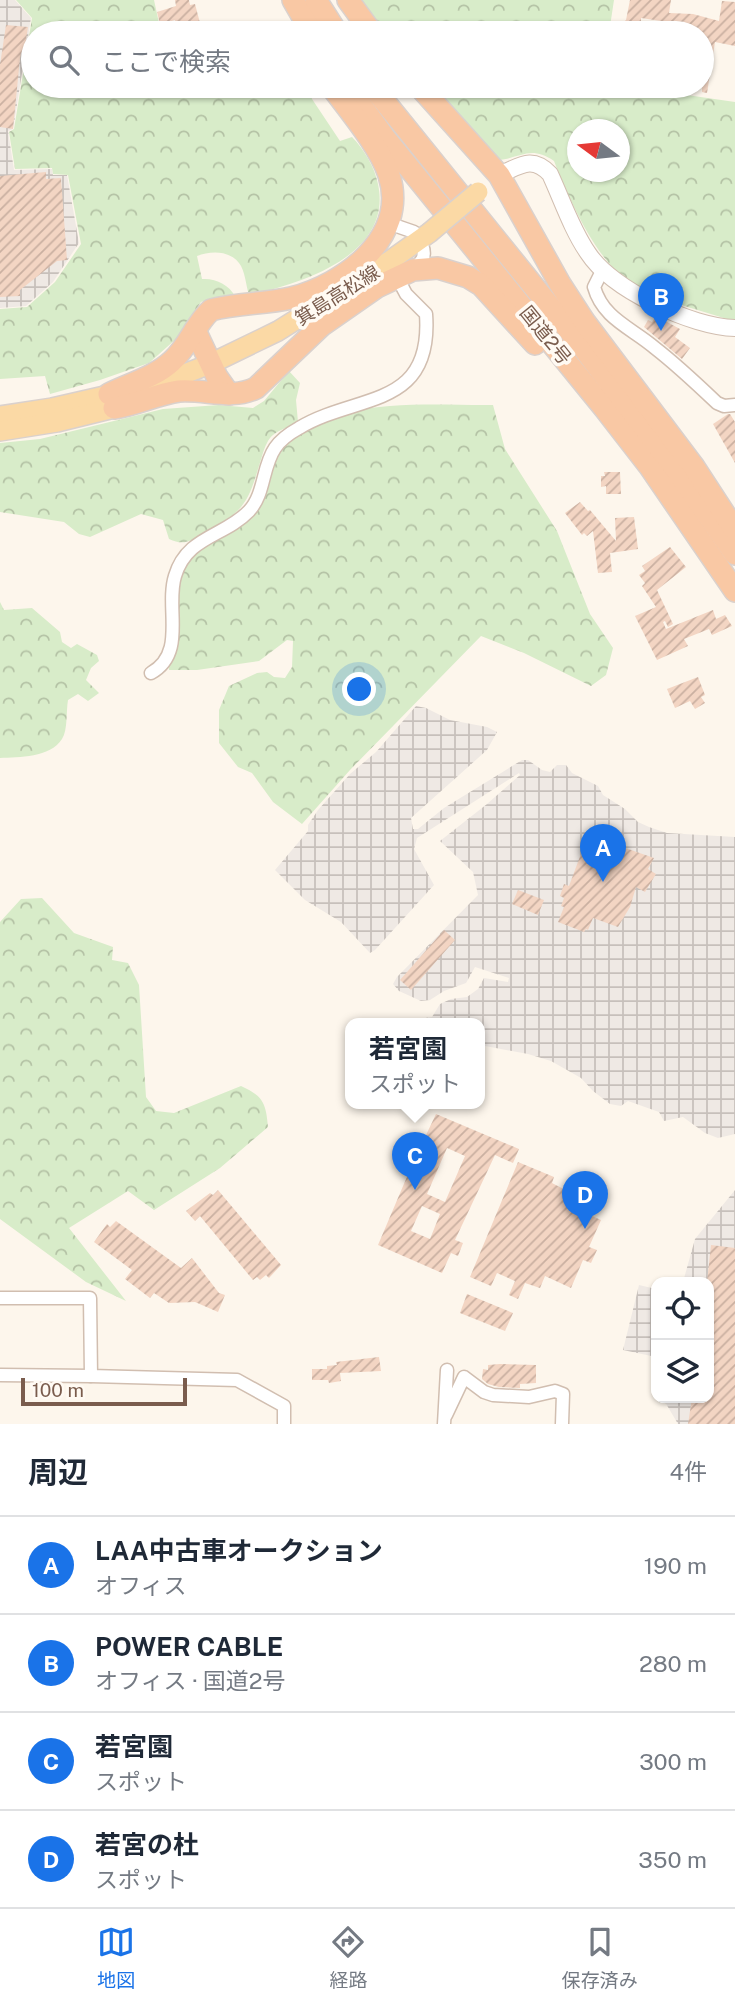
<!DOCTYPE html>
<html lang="ja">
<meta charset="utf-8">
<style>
:root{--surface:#fff;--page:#f6f6f7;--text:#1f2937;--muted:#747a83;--line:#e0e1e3;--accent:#1a73e8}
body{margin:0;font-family:"Public Sans","Noto Sans JP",sans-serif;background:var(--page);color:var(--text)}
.controls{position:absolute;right:21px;bottom:21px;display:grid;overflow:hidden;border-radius:14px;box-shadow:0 2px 5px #0004}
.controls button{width:63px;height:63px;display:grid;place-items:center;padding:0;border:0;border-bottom:2px solid var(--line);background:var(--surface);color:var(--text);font:35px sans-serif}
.compass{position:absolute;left:567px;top:119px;width:63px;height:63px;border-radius:50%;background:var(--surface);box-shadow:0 2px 5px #0004;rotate:285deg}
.scale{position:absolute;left:21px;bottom:18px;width:166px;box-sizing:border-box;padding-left:7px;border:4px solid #7a5c4d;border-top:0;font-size:19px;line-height:24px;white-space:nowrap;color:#7a5c4d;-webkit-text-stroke:5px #fffaf3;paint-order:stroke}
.you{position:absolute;left:360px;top:690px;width:24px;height:24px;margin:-18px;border:5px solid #fff;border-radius:50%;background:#1a73e8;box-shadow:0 0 0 10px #1a73e833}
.badge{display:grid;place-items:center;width:46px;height:46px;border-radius:50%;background:var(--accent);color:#fff;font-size:23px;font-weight:700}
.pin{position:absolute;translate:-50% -58px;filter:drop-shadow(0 2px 4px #0008)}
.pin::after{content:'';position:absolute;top:37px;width:24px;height:21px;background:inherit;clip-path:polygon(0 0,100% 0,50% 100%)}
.popup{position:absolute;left:345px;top:1018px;width:140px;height:91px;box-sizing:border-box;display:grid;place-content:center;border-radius:14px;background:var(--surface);filter:drop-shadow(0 2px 5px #0005);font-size:23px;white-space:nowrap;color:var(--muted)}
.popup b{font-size:26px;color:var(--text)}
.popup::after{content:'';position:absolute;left:50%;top:100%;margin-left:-14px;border:14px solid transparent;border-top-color:var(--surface)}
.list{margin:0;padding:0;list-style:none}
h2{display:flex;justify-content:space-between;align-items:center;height:91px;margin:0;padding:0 28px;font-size:30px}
h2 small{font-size:23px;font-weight:400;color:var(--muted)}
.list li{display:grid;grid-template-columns:46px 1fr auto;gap:21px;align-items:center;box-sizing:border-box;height:98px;padding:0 28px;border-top:2px solid var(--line)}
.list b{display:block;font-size:26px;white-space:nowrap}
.list p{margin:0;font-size:23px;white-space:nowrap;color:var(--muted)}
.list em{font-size:23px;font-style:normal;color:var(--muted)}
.icon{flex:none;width:38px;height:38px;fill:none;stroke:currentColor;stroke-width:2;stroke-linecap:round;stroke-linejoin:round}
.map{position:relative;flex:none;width:735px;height:1424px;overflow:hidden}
.search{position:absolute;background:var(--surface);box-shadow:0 2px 5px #0004;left:21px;right:21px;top:21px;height:77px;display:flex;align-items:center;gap:18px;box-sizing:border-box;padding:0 24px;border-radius:38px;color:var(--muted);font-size:26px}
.sheet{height:483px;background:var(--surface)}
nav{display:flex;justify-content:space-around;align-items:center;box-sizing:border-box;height:98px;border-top:2px solid var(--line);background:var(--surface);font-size:19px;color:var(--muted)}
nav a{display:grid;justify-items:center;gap:4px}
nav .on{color:var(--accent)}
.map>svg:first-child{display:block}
.industrial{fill:url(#industrial-grid)}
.forest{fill:url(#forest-crowns);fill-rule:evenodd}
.building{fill:url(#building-hatch);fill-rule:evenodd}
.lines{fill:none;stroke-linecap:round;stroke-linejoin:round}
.minor-casing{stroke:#d1beb0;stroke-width:15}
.tertiary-casing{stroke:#d1beb0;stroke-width:18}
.primary-casing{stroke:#dad1cd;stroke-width:22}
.trunk-casing{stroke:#dad1cd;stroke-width:24}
.minor{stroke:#fff;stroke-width:12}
.tertiary{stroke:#fff;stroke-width:16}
.primary{stroke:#fbd9a5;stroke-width:19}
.trunk{stroke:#f9c8a4;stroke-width:21}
.primary-bridge-casing{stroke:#dad1cd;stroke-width:22;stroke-linecap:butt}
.primary-bridge{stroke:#fbd9a5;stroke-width:19}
.labels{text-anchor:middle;stroke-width:7;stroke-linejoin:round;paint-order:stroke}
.street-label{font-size:19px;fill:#7a5c4d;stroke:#fffaf3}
</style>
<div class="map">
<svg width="735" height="1424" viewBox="0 0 735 1424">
<defs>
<pattern id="industrial-grid" width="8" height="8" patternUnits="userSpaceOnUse" patternTransform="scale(1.75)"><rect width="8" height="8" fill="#efe9e4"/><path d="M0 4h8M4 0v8" fill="none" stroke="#c7c0bb"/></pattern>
<pattern id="forest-crowns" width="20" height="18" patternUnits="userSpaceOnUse" patternTransform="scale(1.75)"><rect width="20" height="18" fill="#d8ecc9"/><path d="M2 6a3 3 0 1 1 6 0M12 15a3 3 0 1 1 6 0" fill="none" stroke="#b4c2a5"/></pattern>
<pattern id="building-hatch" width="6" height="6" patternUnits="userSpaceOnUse" patternTransform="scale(1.75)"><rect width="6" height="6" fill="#f3d5c3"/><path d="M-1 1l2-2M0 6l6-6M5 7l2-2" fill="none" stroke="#cab0a1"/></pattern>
</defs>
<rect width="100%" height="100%" fill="#fdf6ec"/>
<g class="industrial">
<polygon points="0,0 15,0 31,18 13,129 8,131 14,170 52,169 53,175 67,175 79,243 53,282 26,306 0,308"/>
<polygon points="416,706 426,708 450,720 487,727 497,732 487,750 411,818 413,829 418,829 444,808 522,760 528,760 542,770 550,772 557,765 566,765 572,773 598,786 603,795 625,809 638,822 649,827 667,833 735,837 735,1134 718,1138 705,1133 683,1117 664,1121 659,1112 628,1101 621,1106 610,1104 593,1091 581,1078 551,1061 528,1054 480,1045 480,1024 425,1024 425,1018 432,1017 440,1004 451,999 467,997 478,989 484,978 508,982 509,978 475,967 466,983 444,991 430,1000 421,1001 399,991 393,984 397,977 478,895 473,872 440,841 487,804 520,775 519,773 417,838 414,849 434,885 375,950 370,953 341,922 305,900 275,870 308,831 308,825 318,810 350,774 376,752"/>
<polygon points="735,1190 735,1424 678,1424 665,1402 665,1398 709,1398 709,1282 683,1282 695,1239"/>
<polygon points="639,1285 656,1289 656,1357 623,1350"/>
</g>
<g class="forest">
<path d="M16,0H154L159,23L169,33H33V86H309L312,99L340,141L352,137C364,149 375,168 378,184C393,255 303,283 249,295C246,286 245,270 239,263C229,250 210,251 197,256L202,279C216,278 229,285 235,296L209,299L201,302L176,339L149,363L100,380L50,394L45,376L0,379V309L27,307L55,282L81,244L68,175L53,174L52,168L15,169L9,132L14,129L32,18Z"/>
<polygon points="355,0 614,0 609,33 381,33"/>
<path d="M426,86H625L735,102V319H727C695,309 660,300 631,283C597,263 568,197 554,161C530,145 522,158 498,160ZM578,130H620V172H578Z"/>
<path d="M289,371L300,383L296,400L298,422C287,429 273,430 267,443C263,450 261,461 258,469C247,507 239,514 204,533C191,541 184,546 169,539L163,520L141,514L90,537L79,534L64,522L0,512V443L40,439L163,409L219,405L253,408L264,401Z"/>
<path d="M493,405L505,449L557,531L590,614L613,648L606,675L591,686L524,653L481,636L350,770L302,824L273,802L252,773L238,767L219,743V710L229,686L257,673L267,672L274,677L285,678L292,667L293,641L287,640L259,661L197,670H169C168,659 178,651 178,640C179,626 174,612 176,597C179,549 216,544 247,518C261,506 267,467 280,451C325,394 428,406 493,405Z"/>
<path d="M0,602L4,610L32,608L60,632L62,642L71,648L77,644L97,655L99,661L91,668L86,680L99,693L88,701L78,694L68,700C66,711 68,730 62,739C50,758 19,757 0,758Z"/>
<path d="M42,898L74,933L113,947L112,960L128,963L139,985L146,1097L156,1111L174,1113L241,1086C263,1096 266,1103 268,1127L220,1168L154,1210L128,1191L69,1228L126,1301L86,1282L0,1219V922L21,899Z"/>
</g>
<g class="building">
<polygon points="175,0 189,0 190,5 195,4 200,23 192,25 194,33 178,33 175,20 160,24 157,12 176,6"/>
<polygon points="630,0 671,0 669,13 693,14 719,21 722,1 735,2 735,46 715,42 707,93 702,92 702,33 666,33 668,22 641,18 641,33 620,33 622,23 626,20"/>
<polygon points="6,25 28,27 24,53 21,53 20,58 13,129 0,127 0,65"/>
<polygon points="46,172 46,179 61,178 67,260 57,261 20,290 20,296 0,297 0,176"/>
<polygon points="656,316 680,329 675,337 690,348 682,359 644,327 648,320 652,322"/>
<polygon points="728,414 730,414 735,422 735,463 713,424"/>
<polygon points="604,472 620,472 621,494 606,494 606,486 601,487 601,476 605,476"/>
<polygon points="580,502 588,511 590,510 616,541 615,518 634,517 638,549 610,553 612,572 598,573 593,531 587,536 584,533 582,535 565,513"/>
<polygon points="670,547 686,567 657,590 673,624 668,627 665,621 663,622 666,629 713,610 716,619 725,615 732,626 712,635 709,629 684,639 688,646 657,660 635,616 656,607 642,586 645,583 639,575 645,571 642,566"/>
<polygon points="698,677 705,695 701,697 705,703 695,709 690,701 675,708 667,689"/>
<polygon points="588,835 654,858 648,869 656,874 645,892 636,887 630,907 618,927 593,918 588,930 586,929 584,932 558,922 564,907 561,906 564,898 560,896 564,884 569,886"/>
<polygon points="518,890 544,900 538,915 512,904"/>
<polygon points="444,930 455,940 411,990 400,980"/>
<path d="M436,1114L519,1149L513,1163L495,1155L455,1240L463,1243L458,1256L451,1253L442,1273L378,1245L412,1165L405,1162L410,1149L418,1152ZM447,1148L465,1156L445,1202L427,1194ZM422,1206L440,1214L430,1239L411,1231Z"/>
<polygon points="518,1162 554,1177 552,1183 579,1197 574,1208 601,1220 589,1247 597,1250 591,1263 583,1260 571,1288 545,1276 540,1288 525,1283 518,1299 509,1295 515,1281 497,1273 491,1286 470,1277"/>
<polygon points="218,1190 281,1265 269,1278 266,1275 260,1280 257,1277 253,1280 200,1216 195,1221 186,1211 210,1193 213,1195"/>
<polygon points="116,1221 181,1268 192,1258 219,1293 225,1295 218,1312 195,1302 169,1303 154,1293 150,1298 125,1279 132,1270 94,1242 107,1224 110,1227"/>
<polygon points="711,1245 735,1248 735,1424 688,1424 692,1398 709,1398 709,1282 707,1282"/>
<polygon points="467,1294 513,1313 505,1331 460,1313"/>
<polygon points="379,1357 381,1371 340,1373 341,1381 329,1383 328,1380 312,1380 312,1369 327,1369 327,1366 337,1365 336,1362"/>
<polygon points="500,1364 536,1365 536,1383 520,1384 520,1388 499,1387 488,1384 482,1379 483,1369 488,1370 488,1365"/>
</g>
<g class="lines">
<defs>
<g id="minor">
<polyline points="388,223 414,232"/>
<path d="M413,270C421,262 427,257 422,245"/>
<path d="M602,271L594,287C603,319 632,328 655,348C677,365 697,384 717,403L724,406L735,405"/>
<path d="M151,673C187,653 165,608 175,576C187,536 224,537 249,511C265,494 262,467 275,448C281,439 290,433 299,428C357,393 433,410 426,314L406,294L397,277"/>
<polyline points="0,1298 90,1298 91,1376 237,1380 284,1406 284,1424"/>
<polyline points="0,1375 91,1376"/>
<polyline points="446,1415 464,1377 484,1392 493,1395 529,1397 555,1391 563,1394 562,1424"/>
<polyline points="444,1424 447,1370"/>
</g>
<path id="tertiary" d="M499,175C520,166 532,155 550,174C562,200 572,230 588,253C612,290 692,327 735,328"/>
<g id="primary">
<polyline points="0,416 52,408 122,392"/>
<polyline points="0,431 57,422 114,408 156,385 210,364 278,331 391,260 429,233"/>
</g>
<g id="trunk">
<polyline points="293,0 312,33"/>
<polyline points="316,0 337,33"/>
<polyline points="348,0 372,33"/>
<polyline points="347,86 384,137 605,409 650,467 735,591"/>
<polyline points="372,86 585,350 673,465 735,554"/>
<polyline points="419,86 499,175 560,284 584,321 694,467 735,530"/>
<polyline points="195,330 217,377 229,394"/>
<path d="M109,394C129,384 155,377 172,361C189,346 195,324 211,310C237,303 265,304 291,298C343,285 409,238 389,175C380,147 349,110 331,86"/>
<path d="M114,408C136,405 157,394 179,391C206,389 232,400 256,388L321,326L377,287L413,270L438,268L468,277L481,285L535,344"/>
</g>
</defs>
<use href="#minor" class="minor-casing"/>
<use href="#tertiary" class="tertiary-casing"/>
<use href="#primary" class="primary-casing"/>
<use href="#trunk" class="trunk-casing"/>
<use href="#minor" class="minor"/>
<use href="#tertiary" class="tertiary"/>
<use href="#primary" class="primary"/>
<use href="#trunk" class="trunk"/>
<defs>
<polyline id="primary-bridge" points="429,233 478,192"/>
</defs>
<use href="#primary-bridge" class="primary-bridge-casing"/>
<use href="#primary-bridge" class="primary-bridge"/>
</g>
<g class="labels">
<g class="street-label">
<text transform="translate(337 295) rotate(-32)" y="7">箕島高松線</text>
<text transform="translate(546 335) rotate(51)" y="7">国道2号</text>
</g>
</g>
</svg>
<div class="controls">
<button><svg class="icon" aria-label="locate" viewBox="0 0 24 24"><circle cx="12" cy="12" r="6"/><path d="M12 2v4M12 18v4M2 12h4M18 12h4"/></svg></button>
<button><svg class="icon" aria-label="layers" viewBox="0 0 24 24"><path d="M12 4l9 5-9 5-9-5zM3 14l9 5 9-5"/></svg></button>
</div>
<svg class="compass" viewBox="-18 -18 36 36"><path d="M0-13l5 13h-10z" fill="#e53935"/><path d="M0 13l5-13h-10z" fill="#747a83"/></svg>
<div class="scale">100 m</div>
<div class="you"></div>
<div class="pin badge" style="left:603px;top:882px">A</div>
<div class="pin badge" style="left:661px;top:331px">B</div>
<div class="pin badge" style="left:415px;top:1190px">C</div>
<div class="popup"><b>若宮園</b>スポット</div>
<div class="pin badge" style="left:585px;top:1229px">D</div>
<div class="search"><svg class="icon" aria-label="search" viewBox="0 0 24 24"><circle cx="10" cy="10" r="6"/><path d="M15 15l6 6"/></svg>ここで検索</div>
</div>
<section class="sheet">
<h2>周辺<small>4件</small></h2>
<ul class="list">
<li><span class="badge">A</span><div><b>LAA中古車オークション</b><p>オフィス</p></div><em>190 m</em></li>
<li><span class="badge">B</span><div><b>POWER CABLE</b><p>オフィス · 国道2号</p></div><em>280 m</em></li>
<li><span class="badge">C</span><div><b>若宮園</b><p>スポット</p></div><em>300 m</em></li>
<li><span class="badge">D</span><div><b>若宮の杜</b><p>スポット</p></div><em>350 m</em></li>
</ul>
</section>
<nav>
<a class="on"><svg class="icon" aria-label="map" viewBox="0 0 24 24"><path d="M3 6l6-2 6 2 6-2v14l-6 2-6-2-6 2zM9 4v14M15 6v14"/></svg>地図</a>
<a><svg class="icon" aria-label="directions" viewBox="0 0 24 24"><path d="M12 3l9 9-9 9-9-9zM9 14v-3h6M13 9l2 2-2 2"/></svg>経路</a>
<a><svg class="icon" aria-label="saved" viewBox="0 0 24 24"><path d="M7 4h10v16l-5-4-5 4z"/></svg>保存済み</a>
</nav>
